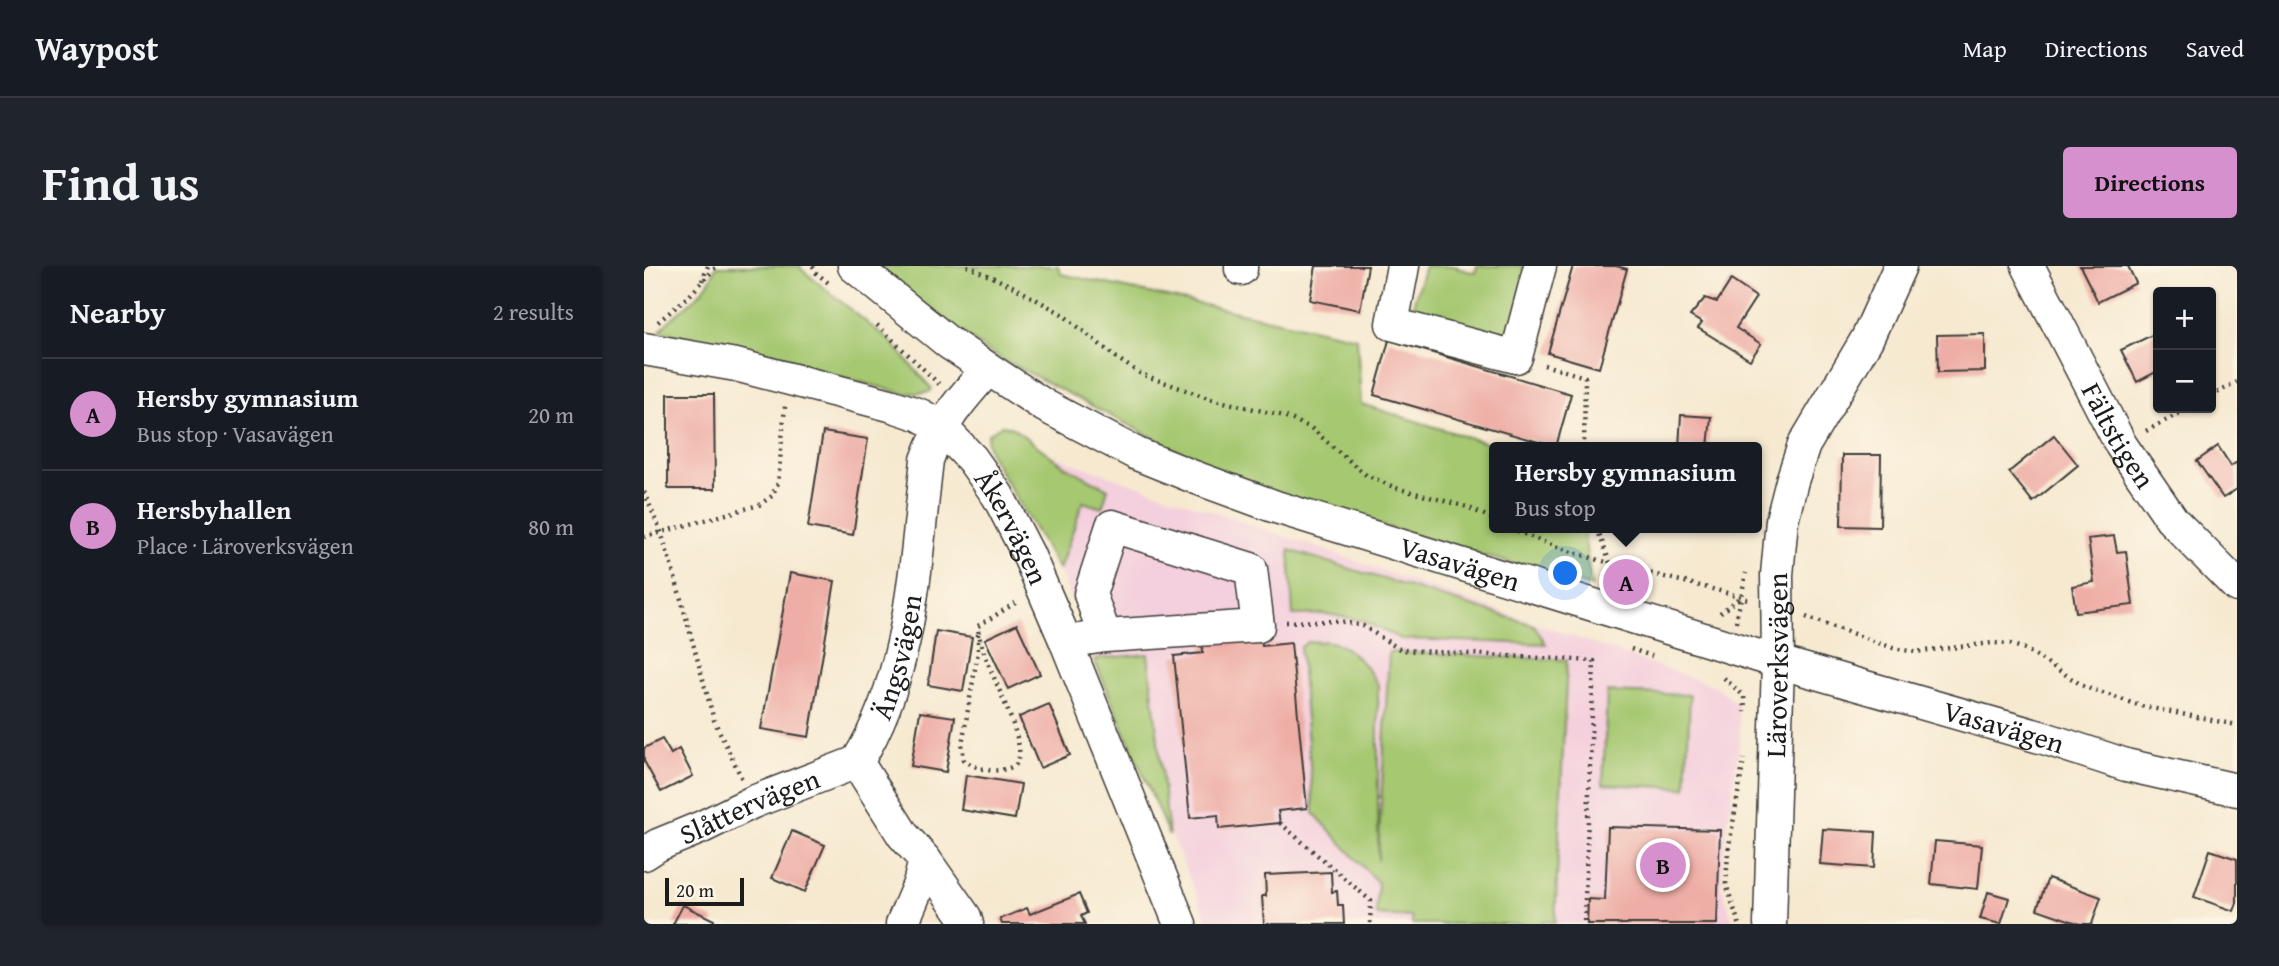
<!DOCTYPE html>
<meta charset="utf-8">
<style>
:root{--surface:#171b24;--page:#20242c;--text:#f1f3f6;--muted:#9ea1a6;--line:#363941;--accent:#d690ce}
body{margin:0;font-family:"Gentium Book Plus",serif;background:var(--page);color:var(--text)}
.controls{position:absolute;right:21px;top:21px;display:grid;overflow:hidden;border-radius:7px;box-shadow:0 2px 5px #0004}
.controls button{width:63px;height:63px;display:grid;place-items:center;padding:0;border:0;border-bottom:2px solid var(--line);background:var(--surface);color:var(--text);font:35px sans-serif}
.scale{position:absolute;left:21px;bottom:18px;width:79px;box-sizing:border-box;padding-left:7px;border:4px solid #1c1c1c;border-top:0;font-size:19px;line-height:24px;white-space:nowrap;color:#1c1c1c;-webkit-text-stroke:5px #fcf5e5;paint-order:stroke}
.you{position:absolute;left:922px;top:308px;width:24px;height:24px;margin:-18px;border:5px solid #fff;border-radius:50%;background:#1a73e8;box-shadow:0 0 0 10px #1a73e833}
.badge{display:grid;place-items:center;width:46px;height:46px;border-radius:50%;background:var(--accent);color:#111;font-size:23px;font-weight:700}
.pin{position:absolute;translate:-50% -50%;border:4px solid #fff;box-shadow:0 2px 7px #0006}
.popup{position:absolute;left:845px;top:176px;width:273px;height:91px;box-sizing:border-box;display:grid;place-content:center;border-radius:7px;background:var(--surface);filter:drop-shadow(0 2px 5px #0005);font-size:23px;white-space:nowrap;color:var(--muted)}
.popup b{font-size:26px;color:var(--text)}
.popup::after{content:'';position:absolute;left:50%;top:100%;margin-left:-14px;border:14px solid transparent;border-top-color:var(--surface)}
.list{margin:0;padding:0;list-style:none}
h2{display:flex;justify-content:space-between;align-items:center;height:91px;margin:0;padding:0 28px;font-size:30px}
h2 small{font-size:23px;font-weight:400;color:var(--muted)}
.list li{display:grid;grid-template-columns:46px 1fr auto;gap:21px;align-items:center;box-sizing:border-box;height:112px;padding:0 28px;border-top:2px solid var(--line)}
.list b{display:block;font-size:26px;white-space:nowrap}
.list p{margin:0;font-size:23px;white-space:nowrap;color:var(--muted)}
.list em{font-size:23px;font-style:normal;color:var(--muted)}
.map{position:relative;flex:none;width:1593px;height:658px;overflow:hidden;border-radius:7px}
header{display:flex;align-items:center;gap:42px;box-sizing:border-box;height:98px;padding:0 35px;background:var(--surface);border-bottom:2px solid var(--line)}
header strong{font-size:33px}
nav{display:flex;gap:38px;margin-inline-start:auto;font-size:24px}
.intro{display:flex;align-items:center;justify-content:space-between;box-sizing:border-box;height:168px;padding:0 42px}
h1{margin:0;font-size:49px}
.button{padding:18px 32px;border-radius:7px;background:var(--accent);color:#111;font-size:24px;font-weight:700}
main{display:flex;gap:42px;padding:0 42px}
aside{flex:1;background:var(--surface);border-radius:7px;box-shadow:0 2px 5px #0004}
.map>svg:first-child{display:block}
.built{fill:#f4cfdd}
.green{fill:#a6c871;stroke:#617246;stroke-width:2}
.building{fill:#eeada6}
.lines{fill:none;stroke-linecap:round;stroke-linejoin:round}
.minor-casing{stroke:#3d3b37;stroke-width:35}
.path{stroke:#3d3b37;stroke-width:4.5;stroke-dasharray:2 5;stroke-linecap:butt}
.minor{stroke:#fff;stroke-width:32}
.labels{text-anchor:middle;stroke-width:7;stroke-linejoin:round;paint-order:stroke}
.street-label{font-size:28px;fill:#1c1c1c;stroke:#fcf5e5}
</style>
<header>
<strong>Waypost</strong>
<nav><a>Map</a><a>Directions</a><a>Saved</a></nav>
</header>
<div class="intro"><h1>Find us</h1><a class="button">Directions</a></div>
<main>
<aside>
<h2>Nearby<small>2 results</small></h2>
<ul class="list">
<li><span class="badge">A</span><div><b>Hersby gymnasium</b><p>Bus stop · Vasavägen</p></div><em>20 m</em></li>
<li><span class="badge">B</span><div><b>Hersbyhallen</b><p>Place · Läroverksvägen</p></div><em>80 m</em></li>
</ul>
</aside>
<div class="map">
<svg width="1593" height="658" viewBox="0 0 1593 658">
<rect width="100%" height="100%" fill="#fcf5e5"/>
<filter id="ink" filterUnits="userSpaceOnUse"><feTurbulence type="fractalNoise" baseFrequency=".0143" numOctaves="2"/><feDisplacementMap in="SourceGraphic" scale="14" xChannelSelector="R" yChannelSelector="G"/><feConvolveMatrix kernelMatrix="1 2 1 2 8 2 1 2 1" color-interpolation-filters="sRGB"/></filter>
<filter id="wash" filterUnits="userSpaceOnUse"><feTurbulence type="fractalNoise" baseFrequency=".00686" numOctaves="4" result="noise"/><feDisplacementMap in="SourceGraphic" scale="28" xChannelSelector="R" yChannelSelector="G"/><feGaussianBlur stdDeviation="1.57" result="paint"/><feColorMatrix in="noise" values="0 0 0 0 0 0 0 0 0 0 0 0 0 0 0 0 0 1.4 0 .05"/><feComposite in="paint" operator="in"/></filter>
<g filter="url(#wash)">
<rect width="100%" height="100%" fill="#f6e9d0"/>
<polygon class="built" points="360,173 1071,420 1094,438 1096,474 1082,569 1077,619 1090,658 565,658"/>
<g class="green">
<path d="M72,0H157V3L248,77L288,123L285,126L263,128L16,65C34,41 62,33 72,0Z"/>
<polygon points="233,0 414,0 417,8 713,72 717,138 855,181 851,181 851,262 939,262 948,321 601,220 345,86 267,29"/>
<polygon points="781,0 814,0 813,2 831,7 833,0 878,0 889,19 871,72 848,81 786,62 768,42"/>
<polygon points="358,159 369,162 419,199 464,223 458,242 439,236 415,304 346,188 343,176 344,168"/>
<polygon points="645,284 890,359 902,378 757,373 717,354 682,348 649,349"/>
<path d="M663,376C671,376 680,375 687,376C707,380 725,403 734,419V595L745,386L923,394L911,656L899,655V658H768V651L732,649L734,617L670,547L656,382Z"/>
<polygon points="504,388 525,570 450,393"/>
<polygon points="963,426 1046,429 1042,522 959,518"/>
</g>
<g id="blocks">
<g class="building">
<polygon points="672,0 724,0 716,44 666,34"/>
<polygon points="929,0 972,0 983,3 955,102 904,87"/>
<polygon points="1436,0 1484,0 1492,17 1454,36"/>
<polygon points="1087,14 1112,31 1092,62 1117,78 1106,94 1054,62 1058,57 1046,50 1061,32 1073,36"/>
<polygon points="1514,66 1514,105 1493,116 1477,84"/>
<polygon points="1341,68 1341,105 1294,106 1293,69"/>
<polygon points="745,74 927,128 912,181 730,129"/>
<polygon points="24,128 70,128 71,223 24,223"/>
<polygon points="1037,149 1067,151 1064,181 1035,181"/>
<polygon points="179,166 224,173 209,269 164,261"/>
<polygon points="1410,169 1434,199 1389,236 1365,206"/>
<polygon points="1574,180 1587,200 1593,196 1593,223 1579,232 1553,195"/>
<polygon points="1198,189 1237,189 1236,261 1197,260"/>
<polygon points="1470,270 1473,286 1482,285 1489,339 1432,346 1428,320 1450,316 1444,273"/>
<polygon points="146,307 191,315 165,471 117,463"/>
<polygon points="373,358 396,408 364,423 341,373"/>
<polygon points="292,365 328,371 319,425 284,419"/>
<polygon points="616,367 618,380 647,377 663,542 634,545 636,557 575,563 574,549 546,552 530,390 559,387 558,373"/>
<polygon points="405,438 426,489 396,502 375,451"/>
<polygon points="276,446 311,451 302,506 267,500"/>
<polygon points="18,473 27,488 35,483 49,510 17,526 0,495 0,482"/>
<polygon points="322,509 377,518 371,553 317,544"/>
<polygon points="964,561 1076,564 1073,658 943,658 944,633 961,634"/>
<polygon points="1179,563 1232,566 1230,602 1176,598"/>
<polygon points="148,565 181,579 161,626 128,612"/>
<polygon points="1291,575 1338,579 1334,623 1287,618"/>
<polygon points="1566,584 1593,593 1593,637 1590,645 1550,631"/>
<polygon points="687,606 688,626 693,625 694,639 699,639 700,658 620,658 618,630 622,630 621,609"/>
<polygon points="1404,612 1457,631 1448,658 1436,658 1393,643"/>
<polygon points="1344,626 1365,632 1357,658 1336,653"/>
<polygon points="435,628 443,647 437,650 441,658 358,658 356,653 383,642 386,648"/>
<polygon points="39,639 70,654 69,658 29,658"/>
</g>
</g>
</g>
<g filter="url(#ink)">
<use href="#blocks" fill-opacity="0" stroke="#3d3b37" stroke-width="2"/>
<g class="lines">
<defs>
<g id="minor">
<path id="s1" d="M210,0L305,77L401,140L493,188L550,211L632,241L1134,396L1403,473L1482,499L1593,524"/>
<polyline points="597,0 597,3"/>
<polyline points="759,0 748,58 872,91 896,0"/>
<path id="s2" d="M1384,0L1477,179L1529,255L1593,320"/>
<path id="s3" d="M0,83L92,99L246,139L276,149L297,161L328,193L354,230L384,288L422,376L536,658"/>
<polyline points="422,376 461,370 614,360 607,303 468,260 446,328 461,370"/>
<path id="s4" d="M0,588L14,579L58,561L109,536L213,496"/>
<polyline points="258,658 275,618 281,594"/>
<path id="s5" d="M323,658L321,651L281,594L259,569L213,496C269,407 271,295 283,194C295,158 319,131 344,103"/>
<path id="s6" d="M1126,658L1134,396L1133,309L1138,254L1148,215L1160,179L1223,73L1256,0"/>
</g>
</defs>
<use href="#minor" class="minor-casing"/>
<g class="path">
<polyline points="169,0 171,6 187,19"/>
<polyline points="323,0 368,20 418,48 474,93 497,108 567,133 640,150 667,162 722,209 752,222 823,241 851,254"/>
<polyline points="58,15 64,0"/>
<polyline points="14,56 45,30 73,0"/>
<polyline points="233,59 295,118"/>
<polyline points="900,99 941,111 940,181"/>
<polyline points="1567,130 1593,116"/>
<polyline points="1502,165 1545,142"/>
<polyline points="0,226 17,266 32,315 70,454 98,513"/>
<path d="M867,262C940,297 1029,310 1107,334"/>
<polyline points="953,262 973,316"/>
<polyline points="0,271 115,239 128,230 134,217 141,140"/>
<polyline points="1076,347 1096,331"/>
<polyline points="1162,351 1249,382 1271,386 1348,377 1366,378 1381,383 1441,421 1497,440 1593,459"/>
<polyline points="642,356 695,355 719,360 757,384 950,395 940,658"/>
<polyline points="1092,356 1102,307"/>
<path d="M334,368V386L318,478L320,494C331,502 347,507 361,503C366,502 372,500 374,495C384,470 334,391 334,360L373,336"/>
<polyline points="987,383 1008,390"/>
<polyline points="1080,412 1100,430 1101,446"/>
<polyline points="636,557 727,635 726,658"/>
<polyline points="1095,658 1082,618 1084,586 1100,493"/>
</g>
<use href="#minor" class="minor"/>
</g>
</g>
<g class="labels">
<g class="street-label">
<text dy="10" stroke="none"><textPath href="#s2" startOffset="192">Fältstigen</textPath></text>
<text dy="10" stroke="none"><textPath href="#s3" startOffset="432">Åkervägen</textPath></text>
<text dy="10" stroke="none"><textPath href="#s1" startOffset="682">Vasavägen</textPath></text>
<text dy="10" stroke="none"><textPath href="#s5" startOffset="310">Ängsvägen</textPath></text>
<text dy="10" stroke="none"><textPath href="#s6" startOffset="259">Läroverksvägen</textPath></text>
<text dy="10" stroke="none"><textPath href="#s1" startOffset="1250">Vasavägen</textPath></text>
<text dy="10" stroke="none"><textPath href="#s4" startOffset="116">Slåttervägen</textPath></text>
</g>
</g>
</svg>
<div class="controls">
<button>+</button>
<button>−</button>
</div>
<div class="scale">20 m</div>
<div class="you"></div>
<div class="pin badge" style="left:982px;top:316px">A</div>
<div class="popup"><b>Hersby gymnasium</b>Bus stop</div>
<div class="pin badge" style="left:1019px;top:599px">B</div>
</div>
</main>
